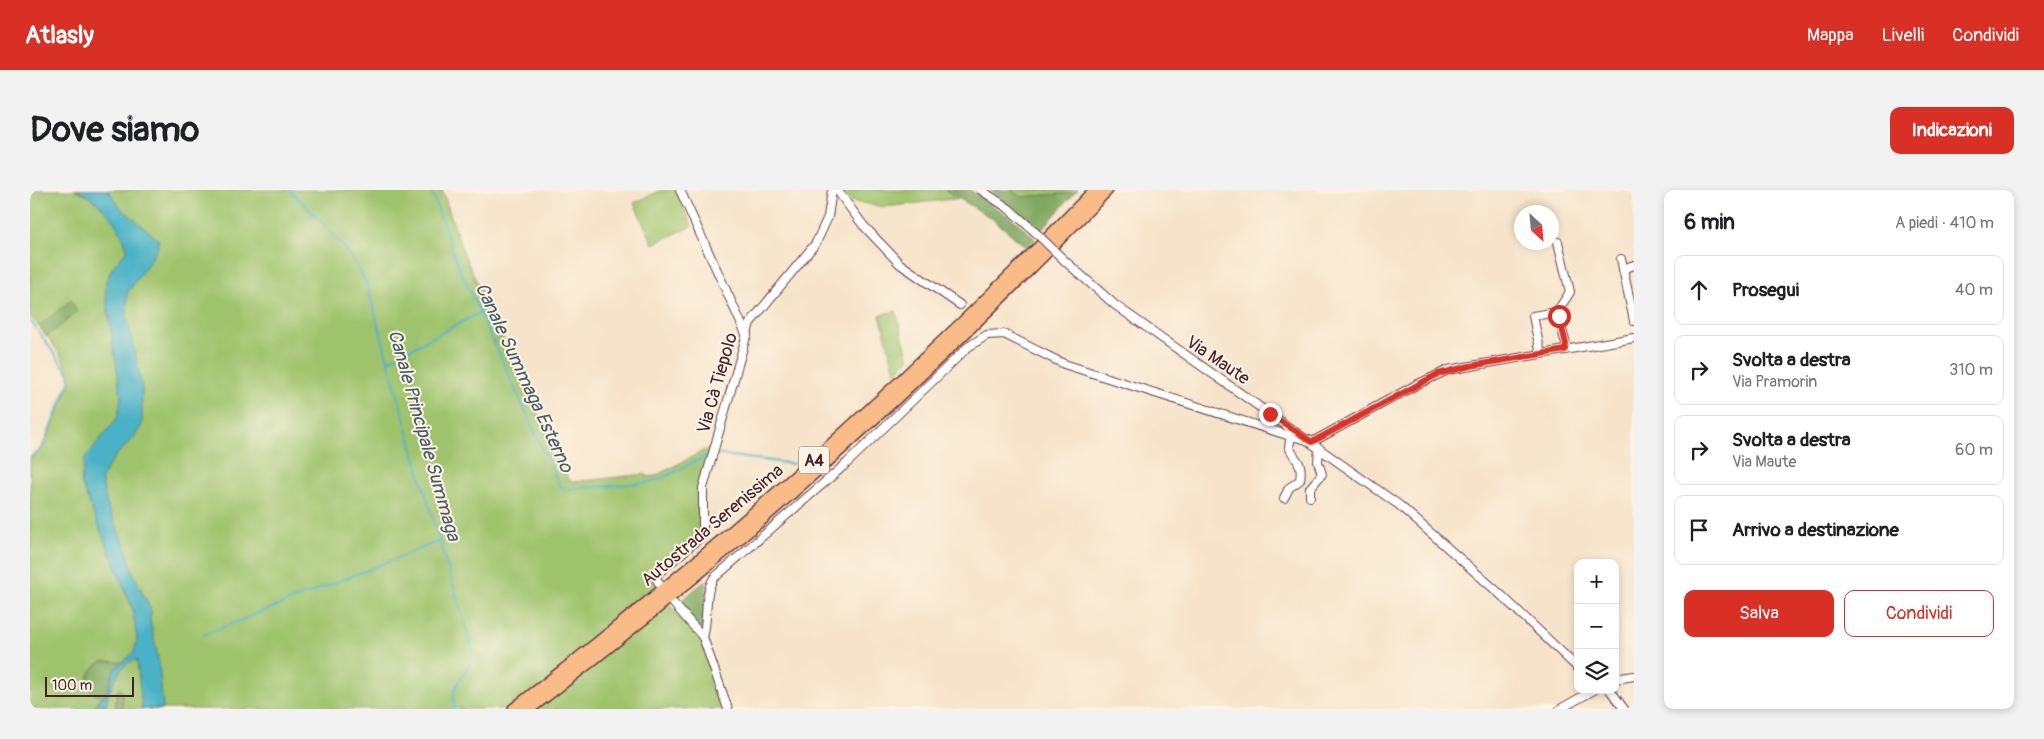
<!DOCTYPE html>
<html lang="it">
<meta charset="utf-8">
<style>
:root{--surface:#fff;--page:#f2f2f2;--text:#202124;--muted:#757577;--line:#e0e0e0;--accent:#d93025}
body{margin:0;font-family:Pangolin,sans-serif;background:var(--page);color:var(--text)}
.controls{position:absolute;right:15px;bottom:15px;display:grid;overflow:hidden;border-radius:10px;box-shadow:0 2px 8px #0003}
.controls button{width:45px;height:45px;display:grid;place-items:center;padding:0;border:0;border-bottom:1px solid var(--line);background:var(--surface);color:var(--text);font:25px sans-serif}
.compass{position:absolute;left:1484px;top:15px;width:45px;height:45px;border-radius:50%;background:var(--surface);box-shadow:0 2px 8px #0003;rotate:154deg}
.scale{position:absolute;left:15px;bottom:12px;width:89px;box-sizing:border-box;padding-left:5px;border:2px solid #4a1f2b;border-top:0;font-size:14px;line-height:18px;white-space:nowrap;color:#4a1f2b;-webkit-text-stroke:4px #fcf5e5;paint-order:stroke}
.stop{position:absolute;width:15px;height:15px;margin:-11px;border:4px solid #d93025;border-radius:50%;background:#fff}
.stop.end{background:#d93025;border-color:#fff;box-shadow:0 1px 5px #0008}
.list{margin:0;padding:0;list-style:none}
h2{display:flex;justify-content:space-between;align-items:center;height:65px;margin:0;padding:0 20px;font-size:21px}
h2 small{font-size:16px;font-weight:400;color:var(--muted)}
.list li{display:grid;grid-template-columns:32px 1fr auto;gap:15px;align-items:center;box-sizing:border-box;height:70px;margin:0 10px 10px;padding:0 10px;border:1px solid var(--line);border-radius:10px}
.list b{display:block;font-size:19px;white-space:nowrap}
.list p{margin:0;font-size:16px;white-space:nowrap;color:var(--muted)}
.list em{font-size:16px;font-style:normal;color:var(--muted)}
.actions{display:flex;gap:10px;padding:15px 20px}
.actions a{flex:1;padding:11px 0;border:1px solid var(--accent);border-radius:10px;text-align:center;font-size:18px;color:var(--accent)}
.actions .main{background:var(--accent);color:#fff}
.icon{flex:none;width:28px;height:28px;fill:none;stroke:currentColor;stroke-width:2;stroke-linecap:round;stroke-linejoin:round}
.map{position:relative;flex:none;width:1604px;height:519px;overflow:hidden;border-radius:10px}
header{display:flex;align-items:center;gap:30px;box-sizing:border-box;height:70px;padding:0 25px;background:var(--accent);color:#fff}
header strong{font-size:24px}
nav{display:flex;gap:28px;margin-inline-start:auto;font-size:18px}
.intro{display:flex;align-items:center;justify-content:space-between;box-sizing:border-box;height:120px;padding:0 30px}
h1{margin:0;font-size:35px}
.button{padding:12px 22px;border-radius:10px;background:var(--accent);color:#fff;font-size:18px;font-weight:700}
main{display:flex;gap:30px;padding:0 30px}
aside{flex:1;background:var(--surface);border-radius:10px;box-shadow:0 2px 8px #0003}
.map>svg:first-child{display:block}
.green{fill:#9fc36c;stroke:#74714c}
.forest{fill:#7fa960;stroke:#646446}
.water{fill:#48b2c6;stroke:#496878}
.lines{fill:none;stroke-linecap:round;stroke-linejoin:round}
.stream{stroke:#48b2c6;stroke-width:2}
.minor-casing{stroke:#643c43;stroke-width:10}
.highway-casing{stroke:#643c43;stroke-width:14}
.minor{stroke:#fff;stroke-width:8}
.highway{stroke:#f9bc89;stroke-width:11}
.minor-bridge-casing{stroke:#643c43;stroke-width:10;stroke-linecap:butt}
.minor-bridge{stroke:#fff;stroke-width:8}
.route{stroke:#d93025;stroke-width:6}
.labels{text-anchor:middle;stroke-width:4;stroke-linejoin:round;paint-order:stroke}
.shield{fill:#fcf5e5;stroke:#7f5f63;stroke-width:1}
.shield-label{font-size:16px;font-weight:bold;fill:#4a1f2b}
.street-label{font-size:18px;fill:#4a1f2b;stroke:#fcf5e5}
.water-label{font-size:19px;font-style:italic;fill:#495a69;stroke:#fcf5e5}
</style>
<header>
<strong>Atlasly</strong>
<nav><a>Mappa</a><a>Livelli</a><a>Condividi</a></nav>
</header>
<div class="intro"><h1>Dove siamo</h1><a class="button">Indicazioni</a></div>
<main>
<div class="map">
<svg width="1604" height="519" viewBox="0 0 1604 519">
<rect width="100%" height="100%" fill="#fcf5e5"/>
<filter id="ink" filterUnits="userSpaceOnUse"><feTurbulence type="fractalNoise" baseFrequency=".02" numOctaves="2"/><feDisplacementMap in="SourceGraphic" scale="10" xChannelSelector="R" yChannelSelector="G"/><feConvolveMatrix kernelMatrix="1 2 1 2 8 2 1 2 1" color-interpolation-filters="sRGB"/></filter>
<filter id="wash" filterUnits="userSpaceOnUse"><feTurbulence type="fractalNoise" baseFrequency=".0096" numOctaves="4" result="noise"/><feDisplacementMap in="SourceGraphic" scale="20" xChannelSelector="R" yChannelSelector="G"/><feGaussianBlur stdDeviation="1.12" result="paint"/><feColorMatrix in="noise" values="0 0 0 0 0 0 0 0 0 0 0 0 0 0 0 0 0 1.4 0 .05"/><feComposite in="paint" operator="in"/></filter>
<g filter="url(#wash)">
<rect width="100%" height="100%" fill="#f6e3c9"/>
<g class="green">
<path d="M0,0H412L433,62L538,289L543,292L616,284L617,287L625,286L681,257L667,303L669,338L668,347L619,386L653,433L672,453L696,519H0V269L12,260L41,192C39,173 14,140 0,127Z"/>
<polygon points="632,0 645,0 662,36 623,54 604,13"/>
<polygon points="811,0 915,0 931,8 855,17 819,11"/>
<polygon points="980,0 1048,0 1044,3 991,7"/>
<polygon points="866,121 879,170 865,182 850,125"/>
</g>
<g class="forest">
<polygon points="915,0 939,0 943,2 987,32 1005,49 996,57 963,29"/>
<polygon points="960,0 980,0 991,7 1044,3 1009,43 992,24"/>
<polygon points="41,110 47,122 16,147 9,136"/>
<polygon points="675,391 677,393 672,438 670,439 648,416 648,413"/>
<path d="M73,471L93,472L84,480L76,505L70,509L59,498C55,485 62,477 73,471Z"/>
<polygon points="90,498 93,503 92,519 85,519 87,502"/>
</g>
<path class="water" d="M46,0H78L90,17L129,50L127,60L97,104V126L112,198V235L103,249L86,265L71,288L77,315L98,363L102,380L121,421L120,430L129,473L133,519H112L107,470C89,471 77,504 75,519H73V514L70,513L64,519L67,511L76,505L84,480L104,462L107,450L103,420L51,293L55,268L88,227L91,207L76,108V91L83,77L97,60C92,36 69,9 46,0Z"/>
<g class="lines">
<g class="stream">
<path d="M260,0C288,29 323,60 338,98L391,289L439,447C440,452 442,458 442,463C441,484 417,493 425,519"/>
<polyline points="401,0 426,71 530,296 536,299 615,293 632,288 678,265"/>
<polyline points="0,130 39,184 39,192 12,258 0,267"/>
<polyline points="358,171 449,123"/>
<polyline points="686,264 764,274"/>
<polyline points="174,445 410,351"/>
</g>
</g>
</g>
<g filter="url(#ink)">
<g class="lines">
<defs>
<g id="minor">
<polyline points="650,0 717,146"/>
<polyline points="807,0 833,35 870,74 930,115"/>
<polyline points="951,0 978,18 1003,40"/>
<polyline points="1591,69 1604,131"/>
<polyline points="1035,71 1085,115 1369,315 1470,404 1548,478"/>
<polyline points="1593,79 1604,75"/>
<polyline points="1527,122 1540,102 1528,52"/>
<polyline points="1511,164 1503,126 1527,122 1536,154 1535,160"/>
<polyline points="1282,252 1386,195 1418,180 1604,148"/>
<polyline points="1280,307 1280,298 1292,284 1288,272 1289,258"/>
<path d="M1254,308L1259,298L1270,290C1273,271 1266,272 1259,257L1261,246"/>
<polyline points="630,395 625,386 673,345 673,298 720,133 786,53 798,27 802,0"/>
<polyline points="644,414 673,447 698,519"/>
<path d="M673,447C679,428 673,404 684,388L817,273L938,157L957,145L974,144L1034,174L1257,245L1279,250"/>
<polyline points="1585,489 1604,486"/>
<polyline points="1580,500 1594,519"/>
<polyline points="1530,519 1564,500"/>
</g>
<g id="highway">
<path d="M484,519C690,360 885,187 1065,0"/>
<path d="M499,519C705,362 898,186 1077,0"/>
</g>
</defs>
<use href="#minor" class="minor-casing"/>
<use href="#highway" class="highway-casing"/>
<use href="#minor" class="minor"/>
<use href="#highway" class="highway"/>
<defs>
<polyline id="minor-bridge" points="1003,40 1035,71"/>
</defs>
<use href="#minor-bridge" class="minor-bridge-casing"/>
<use href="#minor-bridge" class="minor-bridge"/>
</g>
</g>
<g class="lines" filter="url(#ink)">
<polyline class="route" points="1240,224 1282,252 1408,184 1440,176 1535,160 1536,154 1529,126"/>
</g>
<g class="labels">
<rect class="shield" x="769" y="256.5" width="30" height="27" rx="4"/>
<g class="shield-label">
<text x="784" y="276">A4</text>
</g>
<g class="street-label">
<text transform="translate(1188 170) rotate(34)" y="6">Via Maute</text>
<text transform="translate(687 193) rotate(-74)" y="6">Via Cà Tiepolo</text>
<text transform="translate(682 335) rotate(-40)" y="6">Autostrada Serenissima</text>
</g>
<g class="water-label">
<text transform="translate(495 187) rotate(65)" y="7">Canale Summaga Esterno</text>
<text transform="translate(395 245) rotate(74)" y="7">Canale Principale Summaga</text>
</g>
</g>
</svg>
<div class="controls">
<button>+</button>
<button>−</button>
<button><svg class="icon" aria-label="layers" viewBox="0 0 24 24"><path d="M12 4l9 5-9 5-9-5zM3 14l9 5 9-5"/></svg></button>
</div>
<svg class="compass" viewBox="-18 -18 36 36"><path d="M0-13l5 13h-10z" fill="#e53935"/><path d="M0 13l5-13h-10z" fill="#757577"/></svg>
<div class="scale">100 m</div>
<div class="stop" style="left:1529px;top:126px"></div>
<div class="stop end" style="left:1240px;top:224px"></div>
</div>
<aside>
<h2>6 min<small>A piedi · 410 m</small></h2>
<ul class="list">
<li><svg class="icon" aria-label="ahead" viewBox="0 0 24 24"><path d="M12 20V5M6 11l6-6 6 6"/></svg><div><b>Prosegui</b></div><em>40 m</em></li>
<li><svg class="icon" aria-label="right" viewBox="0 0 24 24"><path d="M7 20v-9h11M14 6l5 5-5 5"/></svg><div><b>Svolta a destra</b><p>Via Pramorin</p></div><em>310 m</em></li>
<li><svg class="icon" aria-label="right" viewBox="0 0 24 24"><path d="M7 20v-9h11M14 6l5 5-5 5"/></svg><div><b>Svolta a destra</b><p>Via Maute</p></div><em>60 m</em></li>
<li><svg class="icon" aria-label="arrive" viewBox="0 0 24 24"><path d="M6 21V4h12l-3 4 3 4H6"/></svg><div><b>Arrivo a destinazione</b></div></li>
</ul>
<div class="actions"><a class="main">Salva</a><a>Condividi</a></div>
</aside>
</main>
